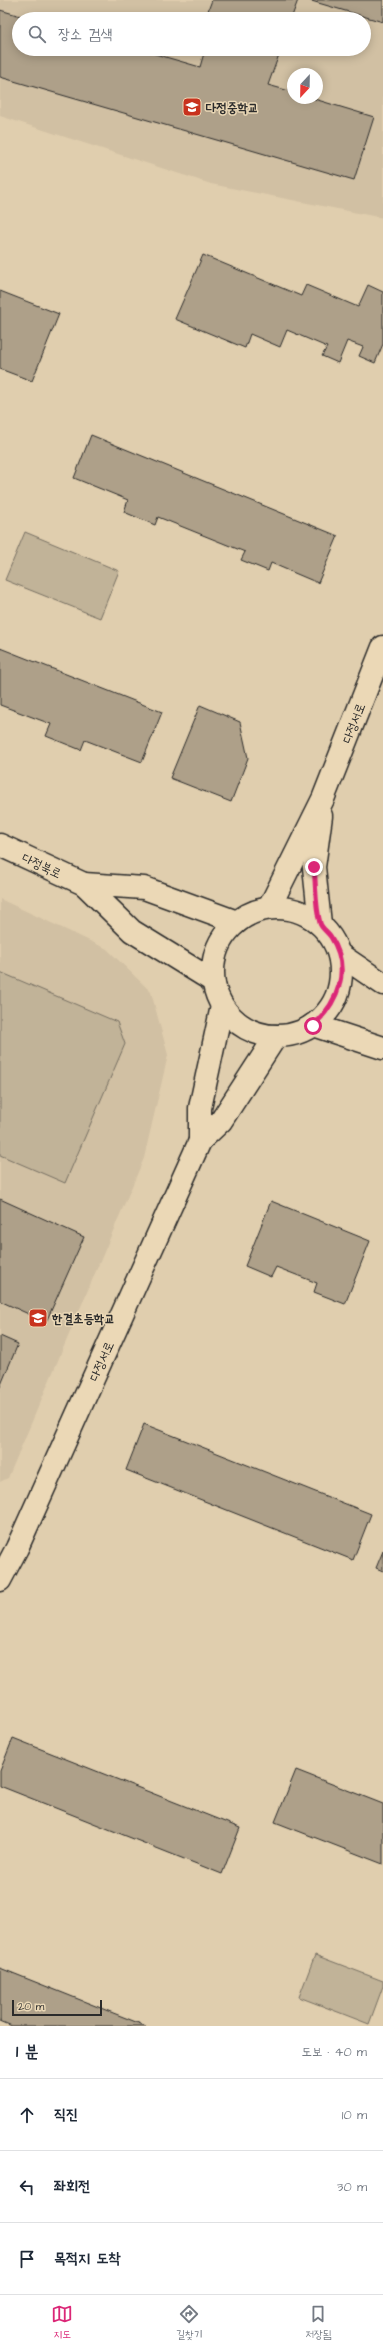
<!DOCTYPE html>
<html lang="ko">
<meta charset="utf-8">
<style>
:root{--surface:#fff;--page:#f6f6f7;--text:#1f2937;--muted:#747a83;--line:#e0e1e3;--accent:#db2777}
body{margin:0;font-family:"Architects Daughter","Poor Story",sans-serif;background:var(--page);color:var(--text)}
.compass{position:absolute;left:287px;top:68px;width:36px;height:36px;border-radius:50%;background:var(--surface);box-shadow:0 2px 10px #0003;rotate:202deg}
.scale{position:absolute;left:12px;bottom:10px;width:90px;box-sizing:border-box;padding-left:4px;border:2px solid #2b2b2b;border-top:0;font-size:11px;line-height:14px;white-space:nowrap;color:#2b2b2b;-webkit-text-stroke:3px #ebd8b6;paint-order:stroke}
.stop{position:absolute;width:12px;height:12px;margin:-9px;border:3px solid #db2777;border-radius:50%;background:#fff}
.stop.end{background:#db2777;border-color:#fff;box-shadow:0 1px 4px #0008}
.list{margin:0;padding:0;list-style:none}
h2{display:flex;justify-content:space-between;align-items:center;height:52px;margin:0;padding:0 16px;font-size:17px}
h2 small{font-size:13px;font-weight:400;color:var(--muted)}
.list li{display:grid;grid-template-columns:26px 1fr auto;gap:12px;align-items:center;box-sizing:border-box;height:72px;padding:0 16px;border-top:1px solid var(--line)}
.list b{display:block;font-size:15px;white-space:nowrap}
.list em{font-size:13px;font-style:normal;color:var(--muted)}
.icon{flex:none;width:22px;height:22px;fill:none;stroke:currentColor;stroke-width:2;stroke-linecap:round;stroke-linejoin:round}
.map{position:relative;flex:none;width:383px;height:2026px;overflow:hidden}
.search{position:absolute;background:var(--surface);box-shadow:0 2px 10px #0003;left:12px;right:12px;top:12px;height:44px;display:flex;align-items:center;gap:10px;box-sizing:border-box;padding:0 14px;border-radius:22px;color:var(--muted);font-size:15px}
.sheet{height:268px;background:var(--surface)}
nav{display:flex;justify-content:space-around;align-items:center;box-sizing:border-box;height:56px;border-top:1px solid var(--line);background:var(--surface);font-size:11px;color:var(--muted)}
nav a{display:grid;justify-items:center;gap:2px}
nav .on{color:var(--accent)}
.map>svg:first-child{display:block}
.built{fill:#d1c0a3;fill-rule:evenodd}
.green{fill:#c1b398;stroke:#766f62}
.building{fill:#aea089;stroke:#2b2b2b}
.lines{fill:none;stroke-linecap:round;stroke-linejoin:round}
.minor-casing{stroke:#2b2b2b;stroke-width:25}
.tertiary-casing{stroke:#2b2b2b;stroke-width:25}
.minor{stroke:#ebd8b6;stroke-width:22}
.tertiary{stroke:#ebd8b6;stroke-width:22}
.route{stroke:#db2777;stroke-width:5}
.labels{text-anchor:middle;stroke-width:3;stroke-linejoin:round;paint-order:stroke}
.poi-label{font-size:13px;font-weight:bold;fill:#2b2b2b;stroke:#ebd8b6;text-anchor:start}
.street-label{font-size:13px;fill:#2b2b2b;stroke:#ebd8b6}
</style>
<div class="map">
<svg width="383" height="2026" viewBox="0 0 383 2026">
<rect width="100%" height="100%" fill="#e0ceae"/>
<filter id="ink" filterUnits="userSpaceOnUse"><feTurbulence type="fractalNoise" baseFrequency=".025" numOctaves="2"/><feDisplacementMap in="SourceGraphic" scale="8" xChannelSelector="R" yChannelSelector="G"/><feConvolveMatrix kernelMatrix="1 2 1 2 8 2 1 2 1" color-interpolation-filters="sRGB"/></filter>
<g filter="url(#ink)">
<g class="built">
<path d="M0,0H383V218L211,184L0,116ZM19,19H364V49H19ZM293,74H317V98H293Z"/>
<polygon points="0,899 107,949 151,992 168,1055 144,1158 8,1478 0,1482"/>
</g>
<g class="green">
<polygon points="25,532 119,571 100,618 5,580"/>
<polygon points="0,972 117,1022 125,1044 65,1183 0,1155"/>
<polygon points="315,1955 383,1981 383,1986 369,2024 299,1997"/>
</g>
<g class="building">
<polygon points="212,0 298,0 291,19 205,19"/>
<polygon points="308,0 383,0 383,22"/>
<polygon points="0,10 31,19 19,19 19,49 138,49 200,67 204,53 203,49 281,49 268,85 293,92 293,98 311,98 374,117 354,180 0,77"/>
<polygon points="203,255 301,296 306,285 358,307 368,285 383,292 383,344 375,363 359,356 363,347 347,341 338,363 322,356 327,347 287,330 280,347 250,334 245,348 175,319"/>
<polygon points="0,291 59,314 32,381 0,369"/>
<polygon points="91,435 338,536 318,583 271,563 268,571 241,560 245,552 158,517 155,525 124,512 128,500 74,478"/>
<polygon points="0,648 162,712 142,762 85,740 81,750 46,736 51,724 0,705"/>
<polygon points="200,705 240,722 248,758 231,802 170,778"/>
<polygon points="0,1199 84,1237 46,1322 0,1301"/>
<polygon points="271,1201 370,1241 345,1304 314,1292 317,1283 276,1267 271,1277 245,1266"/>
<polygon points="0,1336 18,1344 0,1387"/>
<polygon points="144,1424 371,1514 353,1560 126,1470"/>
<polygon points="383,1551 383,1571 376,1568"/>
<polygon points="13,1738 240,1828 222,1874 0,1786 0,1771"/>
<polygon points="296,1770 383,1804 383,1864 275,1822"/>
<polygon points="0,1968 146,2026 12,2026 0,2021"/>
</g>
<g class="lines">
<defs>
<g id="minor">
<polyline points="269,908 323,799 383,647"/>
<polyline points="320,924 314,867 321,816"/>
<polyline points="200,1141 200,1108 222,1006"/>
<polyline points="0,1580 17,1548 200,1141 221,1121 276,1036"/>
</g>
<g id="tertiary">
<polyline points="0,845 84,884 132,931 213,981"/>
<polyline points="84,884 144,888 237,922"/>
<circle cx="277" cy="972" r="64"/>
<polyline points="339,954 383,984"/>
<polyline points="313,1025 383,1048"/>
</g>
</defs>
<use href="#minor" class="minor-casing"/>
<use href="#tertiary" class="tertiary-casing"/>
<use href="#minor" class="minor"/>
<use href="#tertiary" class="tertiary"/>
</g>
</g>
<g class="lines" filter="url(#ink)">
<path class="route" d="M313,1026C338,1002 352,970 331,937C328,932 321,928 320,923C315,906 316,885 314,867"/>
</g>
<defs>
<symbol id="school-square" viewBox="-11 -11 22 22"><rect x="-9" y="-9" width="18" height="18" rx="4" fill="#c8321e" stroke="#ebd8b6"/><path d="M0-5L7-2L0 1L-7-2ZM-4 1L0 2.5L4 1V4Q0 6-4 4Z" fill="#fff"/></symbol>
</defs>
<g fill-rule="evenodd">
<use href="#school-square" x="181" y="96" width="22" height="22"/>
<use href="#school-square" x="27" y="1307" width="22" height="22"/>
</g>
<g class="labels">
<g class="poi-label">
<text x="206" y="112">다정중학교</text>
<text x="52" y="1323">한결초등학교</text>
</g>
<g class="street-label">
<text transform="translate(353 723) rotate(-69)" y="5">다정서로</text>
<text transform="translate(42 865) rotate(25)" y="5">다정북로</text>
<text transform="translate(101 1361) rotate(-66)" y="5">다정서로</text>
</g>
</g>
</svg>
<svg class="compass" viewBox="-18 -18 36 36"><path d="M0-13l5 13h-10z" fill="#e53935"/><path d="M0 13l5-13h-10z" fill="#747a83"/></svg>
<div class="scale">20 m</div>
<div class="stop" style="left:313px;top:1026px"></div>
<div class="stop end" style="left:314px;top:867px"></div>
<div class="search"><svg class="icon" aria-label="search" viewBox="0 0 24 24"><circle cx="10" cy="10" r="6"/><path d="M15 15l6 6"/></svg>장소 검색</div>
</div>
<section class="sheet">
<h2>1 분<small>도보 · 40 m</small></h2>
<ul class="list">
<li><svg class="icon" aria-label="ahead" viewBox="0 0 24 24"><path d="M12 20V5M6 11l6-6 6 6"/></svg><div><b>직진</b></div><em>10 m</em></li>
<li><svg class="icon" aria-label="left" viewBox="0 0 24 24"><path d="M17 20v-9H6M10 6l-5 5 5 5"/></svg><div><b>좌회전</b></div><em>30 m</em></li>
<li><svg class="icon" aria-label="arrive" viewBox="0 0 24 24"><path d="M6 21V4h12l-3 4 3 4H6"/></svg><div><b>목적지 도착</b></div></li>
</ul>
</section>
<nav>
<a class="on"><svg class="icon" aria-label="map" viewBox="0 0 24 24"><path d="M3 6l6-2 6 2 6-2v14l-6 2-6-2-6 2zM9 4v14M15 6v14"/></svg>지도</a>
<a><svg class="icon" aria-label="directions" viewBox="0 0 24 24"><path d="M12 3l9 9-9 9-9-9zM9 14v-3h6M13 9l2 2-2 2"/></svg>길찾기</a>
<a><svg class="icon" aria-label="saved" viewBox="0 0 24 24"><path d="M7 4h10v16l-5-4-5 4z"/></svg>저장됨</a>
</nav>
